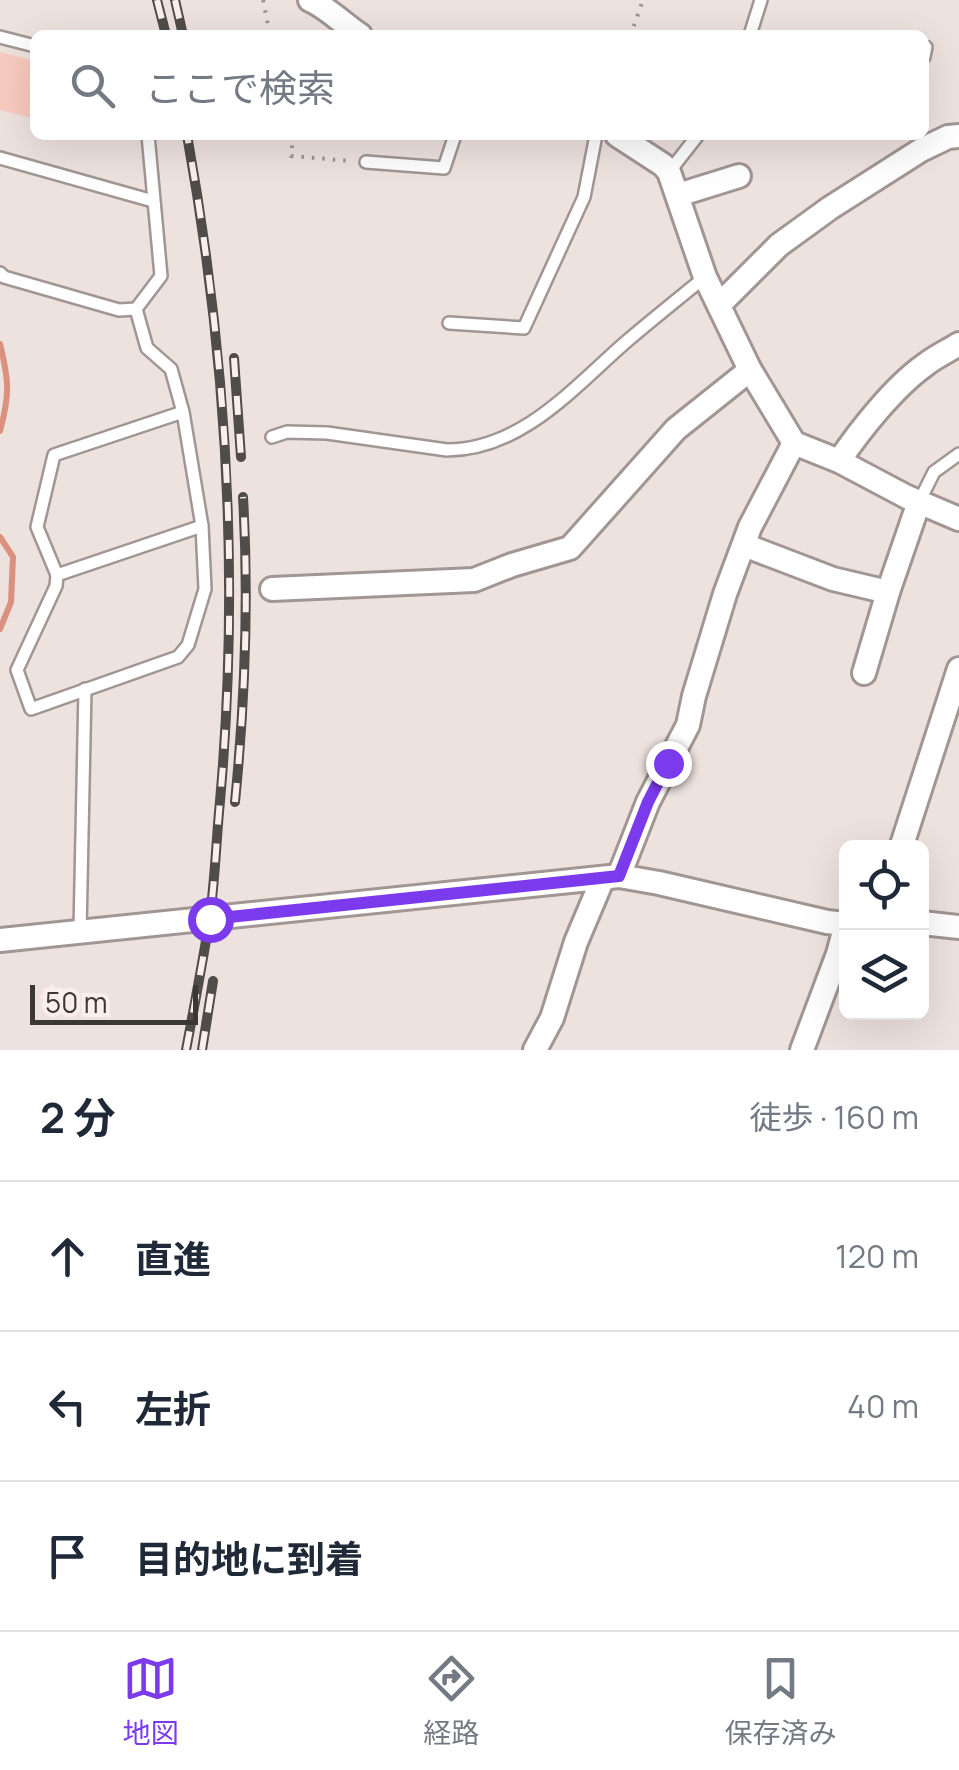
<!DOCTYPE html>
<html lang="ja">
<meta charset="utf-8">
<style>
:root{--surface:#fff;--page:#f6f6f7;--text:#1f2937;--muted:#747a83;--line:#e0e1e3;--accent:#7c3aed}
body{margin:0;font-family:Manrope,"Noto Sans JP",sans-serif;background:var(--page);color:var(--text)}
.controls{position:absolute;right:30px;bottom:30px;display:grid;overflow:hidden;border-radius:15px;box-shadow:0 10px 40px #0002}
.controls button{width:90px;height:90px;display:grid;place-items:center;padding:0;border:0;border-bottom:2px solid var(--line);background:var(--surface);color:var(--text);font:50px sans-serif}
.scale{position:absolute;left:30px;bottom:25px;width:168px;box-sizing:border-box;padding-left:10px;border:5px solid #3b3735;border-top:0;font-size:28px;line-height:35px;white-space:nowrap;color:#3b3735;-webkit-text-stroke:8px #fbefec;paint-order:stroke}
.stop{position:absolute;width:30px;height:30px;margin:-22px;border:8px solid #7c3aed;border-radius:50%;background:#fff}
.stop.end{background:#7c3aed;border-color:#fff;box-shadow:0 2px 10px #0008}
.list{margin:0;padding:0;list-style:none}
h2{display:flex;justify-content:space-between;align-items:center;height:130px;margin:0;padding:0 40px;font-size:42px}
h2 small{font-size:32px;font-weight:400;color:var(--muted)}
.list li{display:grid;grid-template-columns:65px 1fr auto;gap:30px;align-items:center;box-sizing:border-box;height:150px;padding:0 40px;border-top:2px solid var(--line)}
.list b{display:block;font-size:38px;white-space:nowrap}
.list em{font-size:32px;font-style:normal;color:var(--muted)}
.icon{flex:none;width:55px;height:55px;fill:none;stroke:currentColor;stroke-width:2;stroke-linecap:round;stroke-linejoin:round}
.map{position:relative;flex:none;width:959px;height:1050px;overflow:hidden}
.search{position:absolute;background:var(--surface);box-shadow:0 10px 40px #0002;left:30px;right:30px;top:30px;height:110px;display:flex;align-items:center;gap:25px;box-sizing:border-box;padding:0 35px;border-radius:15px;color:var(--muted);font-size:38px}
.sheet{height:580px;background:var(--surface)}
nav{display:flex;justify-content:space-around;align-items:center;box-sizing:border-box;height:140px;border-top:2px solid var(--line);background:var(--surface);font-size:28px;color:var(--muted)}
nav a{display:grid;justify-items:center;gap:5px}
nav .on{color:var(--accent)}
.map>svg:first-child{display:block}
.green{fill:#f9cbc0}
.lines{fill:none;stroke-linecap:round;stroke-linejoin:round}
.stream{stroke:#da917f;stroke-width:6}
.lane-casing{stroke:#a19693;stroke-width:16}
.street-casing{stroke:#a19693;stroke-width:28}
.path{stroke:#9c9491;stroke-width:4;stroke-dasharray:2.5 8;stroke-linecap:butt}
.lane{stroke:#fff;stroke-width:11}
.street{stroke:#fff;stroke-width:22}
.rail-casing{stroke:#504c49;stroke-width:10}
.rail{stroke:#fbefec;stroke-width:6;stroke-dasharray:19;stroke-linecap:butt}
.route{stroke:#7c3aed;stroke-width:12}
</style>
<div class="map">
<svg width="959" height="1050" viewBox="0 0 959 1050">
<rect width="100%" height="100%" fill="#eee2df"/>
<polygon class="green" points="0,52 35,61 35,119 0,110"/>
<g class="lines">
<g class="stream">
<path d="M0,344C9,381 10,394 0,431"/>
<polyline points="0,537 13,557 11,602 0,629"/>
</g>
<defs>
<g id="lane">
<polyline points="750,35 761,0"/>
<polyline points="0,37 35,46"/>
<polyline points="924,57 926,47"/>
<polyline points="0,158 153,201"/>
<polyline points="366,162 444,168 455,135"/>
<polyline points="669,172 698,135"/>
<polyline points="0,273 4,277 119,310 136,309 161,276 148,135"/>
<polyline points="136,309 147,348 171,369 183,412 202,526 205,589 188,645 178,657 31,709 17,670 56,586 57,575 37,527 54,455 183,412"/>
<polyline points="449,323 524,328 584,197 596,135"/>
<path d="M272,437L287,432L327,433L447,450C522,450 575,386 627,341C653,319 679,298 705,277"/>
<polyline points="919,502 934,472 959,454"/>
<polyline points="57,575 202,526"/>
<polyline points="80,931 85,689"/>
</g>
<g id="street">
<path d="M310,0C328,8 343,24 360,35"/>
<polyline points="617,135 663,165 669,172 705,277 750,370 794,443 839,461 907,497 959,519"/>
<polyline points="678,195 739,176"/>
<polyline points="719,305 779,245 830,208 921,150 948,137 959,136"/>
<path d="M839,461C860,430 894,387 925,365C935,357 948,351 959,344"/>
<polyline points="744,545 833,579 888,592"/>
<polyline points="272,589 474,580 512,565 570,548 676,429 750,370"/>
<polyline points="864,673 888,592 919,502"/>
<polyline points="901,848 959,669"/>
<polyline points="619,876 648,802 688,725 694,696 725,594 750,527 794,443"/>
<polyline points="922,923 959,927"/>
<polyline points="0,940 619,876 659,883 827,922 846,924"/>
<polyline points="535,1050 552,1018 576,942 603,878"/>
<polyline points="802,1050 838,954 846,924"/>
</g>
</defs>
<use href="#lane" class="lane-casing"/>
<use href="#street" class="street-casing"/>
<g class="path">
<polyline points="263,0 270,35"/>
<polyline points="633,35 631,34 643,0"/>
<polyline points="293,135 291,156 351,161"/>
</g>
<use href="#lane" class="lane"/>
<use href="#street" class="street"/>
<defs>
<g id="rail">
<polyline points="157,0 166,35"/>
<polyline points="175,0 183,35"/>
<polyline points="234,358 241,457"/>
<path d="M235,802C245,700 249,599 243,497"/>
<path d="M186,1050C194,1008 202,965 209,923C215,883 216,842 220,801C240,576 227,357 187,135"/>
<polyline points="202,1050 213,981"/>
</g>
</defs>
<use href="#rail" class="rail-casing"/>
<use href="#rail" class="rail"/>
</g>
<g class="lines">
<polyline class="route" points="210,919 619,876 648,802 668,763"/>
</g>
</svg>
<div class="controls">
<button><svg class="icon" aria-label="locate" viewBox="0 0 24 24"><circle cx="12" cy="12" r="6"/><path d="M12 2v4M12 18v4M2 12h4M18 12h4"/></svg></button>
<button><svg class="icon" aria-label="layers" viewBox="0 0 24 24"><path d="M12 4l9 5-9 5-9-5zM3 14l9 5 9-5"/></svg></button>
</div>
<div class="scale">50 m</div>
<div class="stop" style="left:210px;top:919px"></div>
<div class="stop end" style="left:668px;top:763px"></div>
<div class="search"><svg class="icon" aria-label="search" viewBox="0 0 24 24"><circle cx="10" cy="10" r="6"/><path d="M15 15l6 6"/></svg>ここで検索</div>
</div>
<section class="sheet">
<h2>2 分<small>徒歩 · 160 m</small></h2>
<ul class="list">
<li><svg class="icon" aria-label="ahead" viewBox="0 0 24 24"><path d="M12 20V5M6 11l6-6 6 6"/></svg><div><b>直進</b></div><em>120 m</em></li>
<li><svg class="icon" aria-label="left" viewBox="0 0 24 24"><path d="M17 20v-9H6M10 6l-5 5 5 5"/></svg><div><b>左折</b></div><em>40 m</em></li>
<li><svg class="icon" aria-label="arrive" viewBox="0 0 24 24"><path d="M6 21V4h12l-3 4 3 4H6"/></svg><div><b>目的地に到着</b></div></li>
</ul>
</section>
<nav>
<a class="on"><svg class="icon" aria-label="map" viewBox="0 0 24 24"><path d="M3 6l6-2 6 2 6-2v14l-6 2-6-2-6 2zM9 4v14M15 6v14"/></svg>地図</a>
<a><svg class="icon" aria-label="directions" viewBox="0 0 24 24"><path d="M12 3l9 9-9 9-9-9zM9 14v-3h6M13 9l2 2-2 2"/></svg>経路</a>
<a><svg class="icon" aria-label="saved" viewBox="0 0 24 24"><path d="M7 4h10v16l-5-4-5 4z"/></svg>保存済み</a>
</nav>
